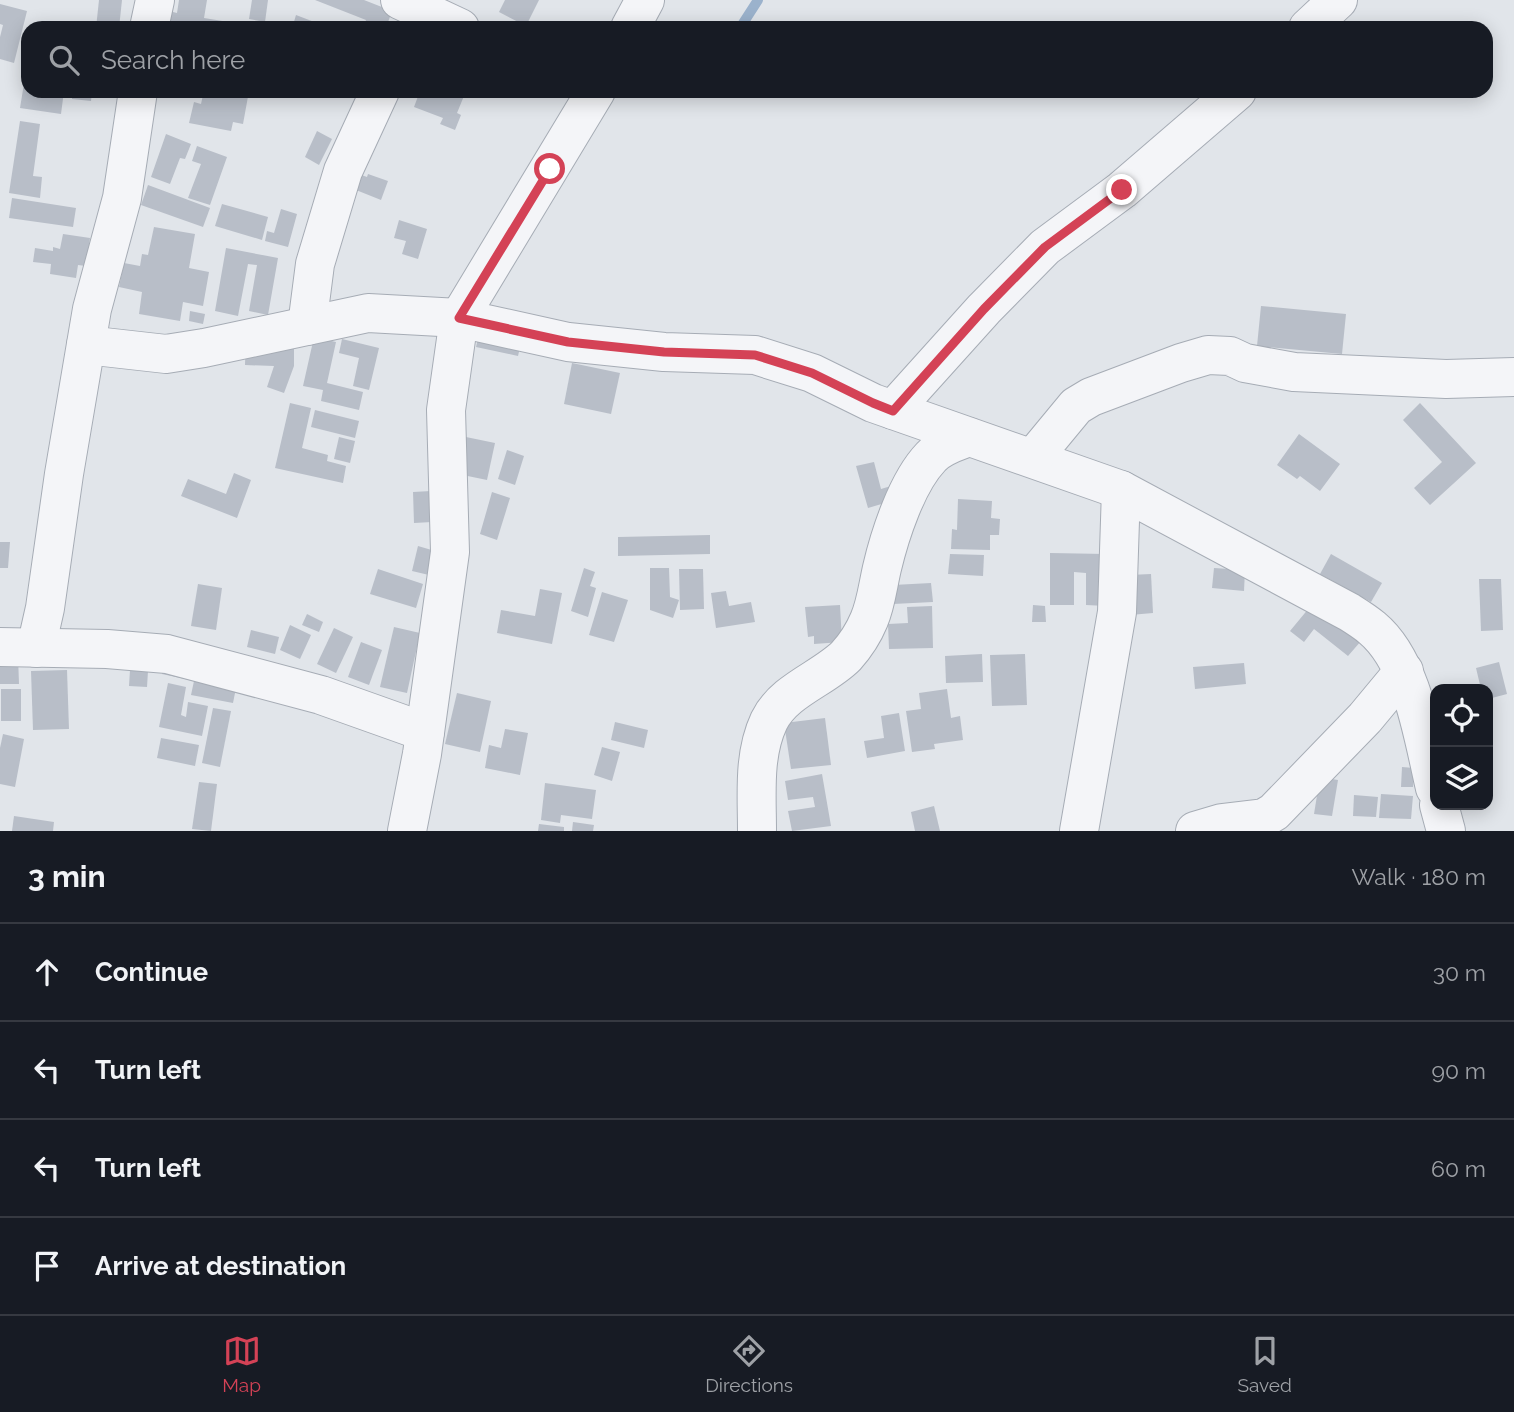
<!DOCTYPE html>
<meta charset="utf-8">
<style>
:root{--surface:#171b24;--page:#20242c;--text:#f1f3f6;--muted:#9ea1a6;--line:#363941;--accent:#d44256}
body{margin:0;font-family:Raleway,sans-serif;background:var(--page);color:var(--text)}
.controls{position:absolute;right:21px;bottom:21px;display:grid;overflow:hidden;border-radius:14px;box-shadow:0 4px 18px #0003}
.controls button{width:63px;height:63px;display:grid;place-items:center;padding:0;border:0;border-bottom:2px solid var(--line);background:var(--surface);color:var(--text);font:35px sans-serif}
.stop{position:absolute;width:21px;height:21px;margin:-16px;border:5px solid #d44256;border-radius:50%;background:#fff}
.stop.end{background:#d44256;border-color:#fff;box-shadow:0 2px 7px #0008}
.list{margin:0;padding:0;list-style:none}
h2{display:flex;justify-content:space-between;align-items:center;height:91px;margin:0;padding:0 28px;font-size:30px}
h2 small{font-size:23px;font-weight:400;color:var(--muted)}
.list li{display:grid;grid-template-columns:46px 1fr auto;gap:21px;align-items:center;box-sizing:border-box;height:98px;padding:0 28px;border-top:2px solid var(--line)}
.list b{display:block;font-size:26px;white-space:nowrap}
.list em{font-size:23px;font-style:normal;color:var(--muted)}
.icon{flex:none;width:38px;height:38px;fill:none;stroke:currentColor;stroke-width:2;stroke-linecap:round;stroke-linejoin:round}
.map{position:relative;flex:none;width:1514px;height:831px;overflow:hidden}
.search{position:absolute;background:var(--surface);box-shadow:0 4px 18px #0003;left:21px;right:21px;top:21px;height:77px;display:flex;align-items:center;gap:18px;box-sizing:border-box;padding:0 24px;border-radius:21px;color:var(--muted);font-size:26px}
.sheet{height:483px;background:var(--surface)}
nav{display:flex;justify-content:space-around;align-items:center;box-sizing:border-box;height:98px;border-top:2px solid var(--line);background:var(--surface);font-size:19px;color:var(--muted)}
nav a{display:grid;justify-items:center;gap:4px}
nav .on{color:var(--accent)}
.map>svg:first-child{display:block}
.lines{fill:none;stroke-linecap:round;stroke-linejoin:round}
.stream{stroke:#9bb2cc;stroke-width:10}
.building{fill:#b8bec8}
.street-casing{stroke:#a6acb5;stroke-width:40}
.street{stroke:#f4f5f8;stroke-width:38}
.route{stroke:#d44256;stroke-width:9}
</style>
<div class="map">
<svg width="1514" height="831" viewBox="0 0 1514 831">
<rect width="100%" height="100%" fill="#e1e5ea"/>
<g class="lines">
<polyline class="stream" points="740,28 758,0"/>
</g>
<g class="building">
<polygon points="99,0 122,0 119,28 96,28"/>
<polygon points="179,0 207,0 204,18 247,25 247,28 167,28 169,11 177,13"/>
<polygon points="252,0 268,0 265,22 249,19"/>
<polygon points="315,0 364,0 392,11 386,28 363,28 366,20"/>
<polygon points="505,0 539,0 526,26 499,12"/>
<polygon points="0,4 27,11 14,63 0,59 0,37 3,25 0,24"/>
<polygon points="296,15 330,28 300,28 293,25"/>
<polygon points="26,71 28,71 28,91 64,91 61,114 20,108"/>
<polygon points="72,91 92,91 91,101 72,99"/>
<polygon points="214,91 249,91 243,124 233,122 231,131 189,123 194,102 201,104 203,95 213,98"/>
<polygon points="420,91 466,91 457,113 461,115 455,130 440,124 443,118 414,107"/>
<polygon points="20,121 40,124 33,176 42,177 40,198 9,193"/>
<polygon points="317,131 332,139 319,165 305,157"/>
<polygon points="166,134 191,144 185,159 180,158 170,184 151,177"/>
<polygon points="197,146 227,157 210,205 188,198 201,164 192,161"/>
<polygon points="356,173 367,177 368,174 388,181 381,200 351,188"/>
<polygon points="148,185 210,208 203,227 141,205"/>
<polygon points="12,198 76,208 73,227 9,218"/>
<polygon points="222,204 268,217 262,240 215,226"/>
<polygon points="281,209 297,214 288,247 265,241 267,231 274,233"/>
<polygon points="399,220 427,229 418,259 402,254 406,241 394,238"/>
<polygon points="154,227 195,234 189,268 209,272 203,306 183,302 180,321 139,314 142,292 119,287 124,263 140,266 142,254 148,255"/>
<polygon points="63,234 90,238 86,266 78,265 76,278 50,274 51,264 33,262 35,248 53,251 53,247 60,249"/>
<polygon points="226,248 278,258 268,315 249,311 257,265 248,264 238,316 215,311"/>
<polygon points="1261,306 1346,314 1342,354 1257,346"/>
<polygon points="190,311 205,314 203,324 189,321"/>
<polygon points="481,325 523,334 518,356 476,347"/>
<polygon points="294,327 294,366 284,393 267,387 274,366 245,365 246,333"/>
<polygon points="314,337 336,342 327,383 363,392 359,410 321,401 323,390 303,386"/>
<polygon points="342,339 379,348 369,390 353,386 359,358 339,353"/>
<polygon points="572,363 620,373 611,414 564,404"/>
<polygon points="290,403 311,408 302,448 328,455 327,461 346,466 343,483 275,468"/>
<polygon points="1420,403 1476,463 1430,505 1414,488 1442,462 1403,420"/>
<polygon points="315,410 359,421 355,438 311,427"/>
<polygon points="1299,434 1340,464 1320,491 1300,476 1297,479 1277,465"/>
<polygon points="339,437 355,441 350,463 334,459"/>
<polygon points="466,437 495,443 487,480 458,474"/>
<polygon points="507,450 524,456 515,485 498,479"/>
<polygon points="874,462 881,489 891,486 895,500 868,508 856,466"/>
<polygon points="234,473 251,480 237,518 181,496 188,479 226,494"/>
<polygon points="431,491 432,522 414,523 413,492"/>
<polygon points="492,492 510,498 497,540 480,534"/>
<polygon points="958,499 992,501 991,518 1000,519 999,535 990,535 990,550 951,549 952,529 957,530"/>
<polygon points="710,535 710,554 618,556 618,537"/>
<polygon points="0,542 10,542 8,568 0,568"/>
<polygon points="418,546 435,551 429,575 412,571"/>
<polygon points="1050,553 1106,554 1106,606 1086,605 1086,573 1074,572 1074,605 1050,605"/>
<polygon points="950,554 984,555 983,576 948,574"/>
<polygon points="1331,554 1382,583 1371,602 1320,574"/>
<polygon points="584,568 595,572 590,586 596,588 588,617 571,611"/>
<polygon points="650,568 669,568 670,597 679,600 673,618 650,610"/>
<polygon points="1214,568 1245,570 1244,591 1212,588"/>
<polygon points="378,569 423,584 416,608 370,594"/>
<polygon points="679,569 703,569 704,609 680,610"/>
<polygon points="1151,574 1153,613 1130,615 1129,575"/>
<polygon points="1479,579 1501,579 1503,630 1481,631"/>
<polygon points="931,583 933,602 893,604 893,585"/>
<polygon points="198,584 222,588 216,630 191,626"/>
<polygon points="540,589 562,593 552,644 497,633 501,610 535,616"/>
<polygon points="726,591 729,606 751,602 755,622 716,628 711,593"/>
<polygon points="602,592 628,600 614,642 589,635"/>
<polygon points="1314,602 1361,641 1348,656 1314,629 1304,642 1290,631"/>
<polygon points="840,605 842,642 814,644 814,636 808,637 805,607"/>
<polygon points="1033,605 1045,606 1046,622 1032,622"/>
<polygon points="932,606 933,648 889,649 888,624 908,623 907,607"/>
<polygon points="307,614 323,622 319,632 302,625"/>
<polygon points="290,625 311,635 300,659 280,650"/>
<polygon points="394,627 420,633 407,693 380,687"/>
<polygon points="334,628 353,637 336,673 317,664"/>
<polygon points="251,630 279,637 275,654 247,647"/>
<polygon points="361,642 382,650 369,685 348,677"/>
<polygon points="131,654 149,655 147,687 129,686"/>
<polygon points="982,654 983,682 946,683 945,656"/>
<polygon points="1025,654 1027,705 992,706 990,655"/>
<polygon points="0,656 18,656 19,684 0,684"/>
<polygon points="166,657 238,678 233,703 191,695 194,681 162,674"/>
<polygon points="1499,662 1507,694 1488,699 1488,689 1481,689 1476,668"/>
<polygon points="1244,663 1246,684 1195,689 1193,667"/>
<polygon points="67,670 69,729 33,730 31,671"/>
<polygon points="168,683 186,687 181,715 186,717 188,702 208,706 202,736 159,727"/>
<rect x="1" y="689" width="20" height="32"/>
<polygon points="947,689 951,718 960,716 963,740 934,744 935,749 912,752 906,711 921,709 919,693"/>
<polygon points="457,693 491,701 480,752 445,744"/>
<polygon points="213,708 231,711 220,767 202,763"/>
<polygon points="899,713 905,751 867,758 864,741 884,738 881,716"/>
<polygon points="825,718 831,765 791,769 784,723"/>
<polygon points="615,722 648,730 644,748 611,740"/>
<polygon points="505,729 528,733 520,775 485,768 489,745 501,748"/>
<polygon points="3,734 24,739 15,787 0,784 0,748"/>
<polygon points="161,738 199,745 195,766 157,758"/>
<polygon points="602,747 620,752 612,781 594,775"/>
<polygon points="1402,767 1414,768 1413,787 1401,787"/>
<polygon points="822,774 831,826 792,831 788,811 815,807 813,797 788,800 785,781"/>
<polygon points="1320,777 1338,780 1332,816 1314,814"/>
<polygon points="199,782 217,784 211,831 192,829"/>
<polygon points="545,783 596,790 592,819 561,815 560,823 541,820"/>
<polygon points="1381,794 1413,796 1411,819 1379,818"/>
<polygon points="1354,795 1378,797 1376,817 1353,816"/>
<polygon points="934,806 940,831 915,831 911,812"/>
<polygon points="14,816 54,822 53,831 12,831"/>
<polygon points="573,822 594,825 593,831 572,831"/>
<polygon points="539,824 564,827 564,831 538,831"/>
</g>
<g class="lines">
<defs>
<g id="street">
<polyline points="400,0 460,28"/>
<polyline points="149,28 155,0"/>
<polyline points="630,28 645,0"/>
<polyline points="1308,28 1338,0"/>
<polyline points="307,326 315,264 343,171 380,91"/>
<path d="M86,345L166,354L204,348L368,313L459,318L568,342L664,352L755,355L812,373L873,403L1121,490L1349,612C1357,617 1365,622 1372,628C1413,662 1423,738 1435,788"/>
<polyline points="893,410 984,309 1045,247 1122,190 1237,91"/>
<polyline points="1033,458 1076,406 1091,397 1181,363 1208,355 1230,356 1245,363 1294,372 1446,379 1514,377"/>
<polyline points="0,647 107,649 167,654 321,695 425,732"/>
<polyline points="36,648 45,608 64,474 92,309 122,198 138,91"/>
<polyline points="1439,805 1446,831"/>
<polyline points="407,831 422,754 450,552 446,410 459,318 596,91"/>
<path d="M757,831C757,794 753,755 769,721C784,690 823,679 846,656C855,646 864,632 869,620C876,604 878,585 882,568C890,534 907,482 931,457C941,446 956,442 969,437"/>
<polyline points="1079,831 1117,612 1121,490"/>
<polyline points="1195,831 1222,823 1264,818 1274,812 1365,718 1404,671"/>
</g>
</defs>
<use href="#street" class="street-casing"/>
<use href="#street" class="street"/>
</g>
<g class="lines">
<polyline class="route" points="550,169 459,318 568,342 664,352 755,355 812,373 873,403 893,411 984,309 1045,247 1122,190"/>
</g>
</svg>
<div class="controls">
<button><svg class="icon" aria-label="locate" viewBox="0 0 24 24"><circle cx="12" cy="12" r="6"/><path d="M12 2v4M12 18v4M2 12h4M18 12h4"/></svg></button>
<button><svg class="icon" aria-label="layers" viewBox="0 0 24 24"><path d="M12 4l9 5-9 5-9-5zM3 14l9 5 9-5"/></svg></button>
</div>
<div class="stop" style="left:550px;top:169px"></div>
<div class="stop end" style="left:1122px;top:190px"></div>
<div class="search"><svg class="icon" aria-label="search" viewBox="0 0 24 24"><circle cx="10" cy="10" r="6"/><path d="M15 15l6 6"/></svg>Search here</div>
</div>
<section class="sheet">
<h2>3 min<small>Walk · 180 m</small></h2>
<ul class="list">
<li><svg class="icon" aria-label="ahead" viewBox="0 0 24 24"><path d="M12 20V5M6 11l6-6 6 6"/></svg><div><b>Continue</b></div><em>30 m</em></li>
<li><svg class="icon" aria-label="left" viewBox="0 0 24 24"><path d="M17 20v-9H6M10 6l-5 5 5 5"/></svg><div><b>Turn left</b></div><em>90 m</em></li>
<li><svg class="icon" aria-label="left" viewBox="0 0 24 24"><path d="M17 20v-9H6M10 6l-5 5 5 5"/></svg><div><b>Turn left</b></div><em>60 m</em></li>
<li><svg class="icon" aria-label="arrive" viewBox="0 0 24 24"><path d="M6 21V4h12l-3 4 3 4H6"/></svg><div><b>Arrive at destination</b></div></li>
</ul>
</section>
<nav>
<a class="on"><svg class="icon" aria-label="map" viewBox="0 0 24 24"><path d="M3 6l6-2 6 2 6-2v14l-6 2-6-2-6 2zM9 4v14M15 6v14"/></svg>Map</a>
<a><svg class="icon" aria-label="directions" viewBox="0 0 24 24"><path d="M12 3l9 9-9 9-9-9zM9 14v-3h6M13 9l2 2-2 2"/></svg>Directions</a>
<a><svg class="icon" aria-label="saved" viewBox="0 0 24 24"><path d="M7 4h10v16l-5-4-5 4z"/></svg>Saved</a>
</nav>
